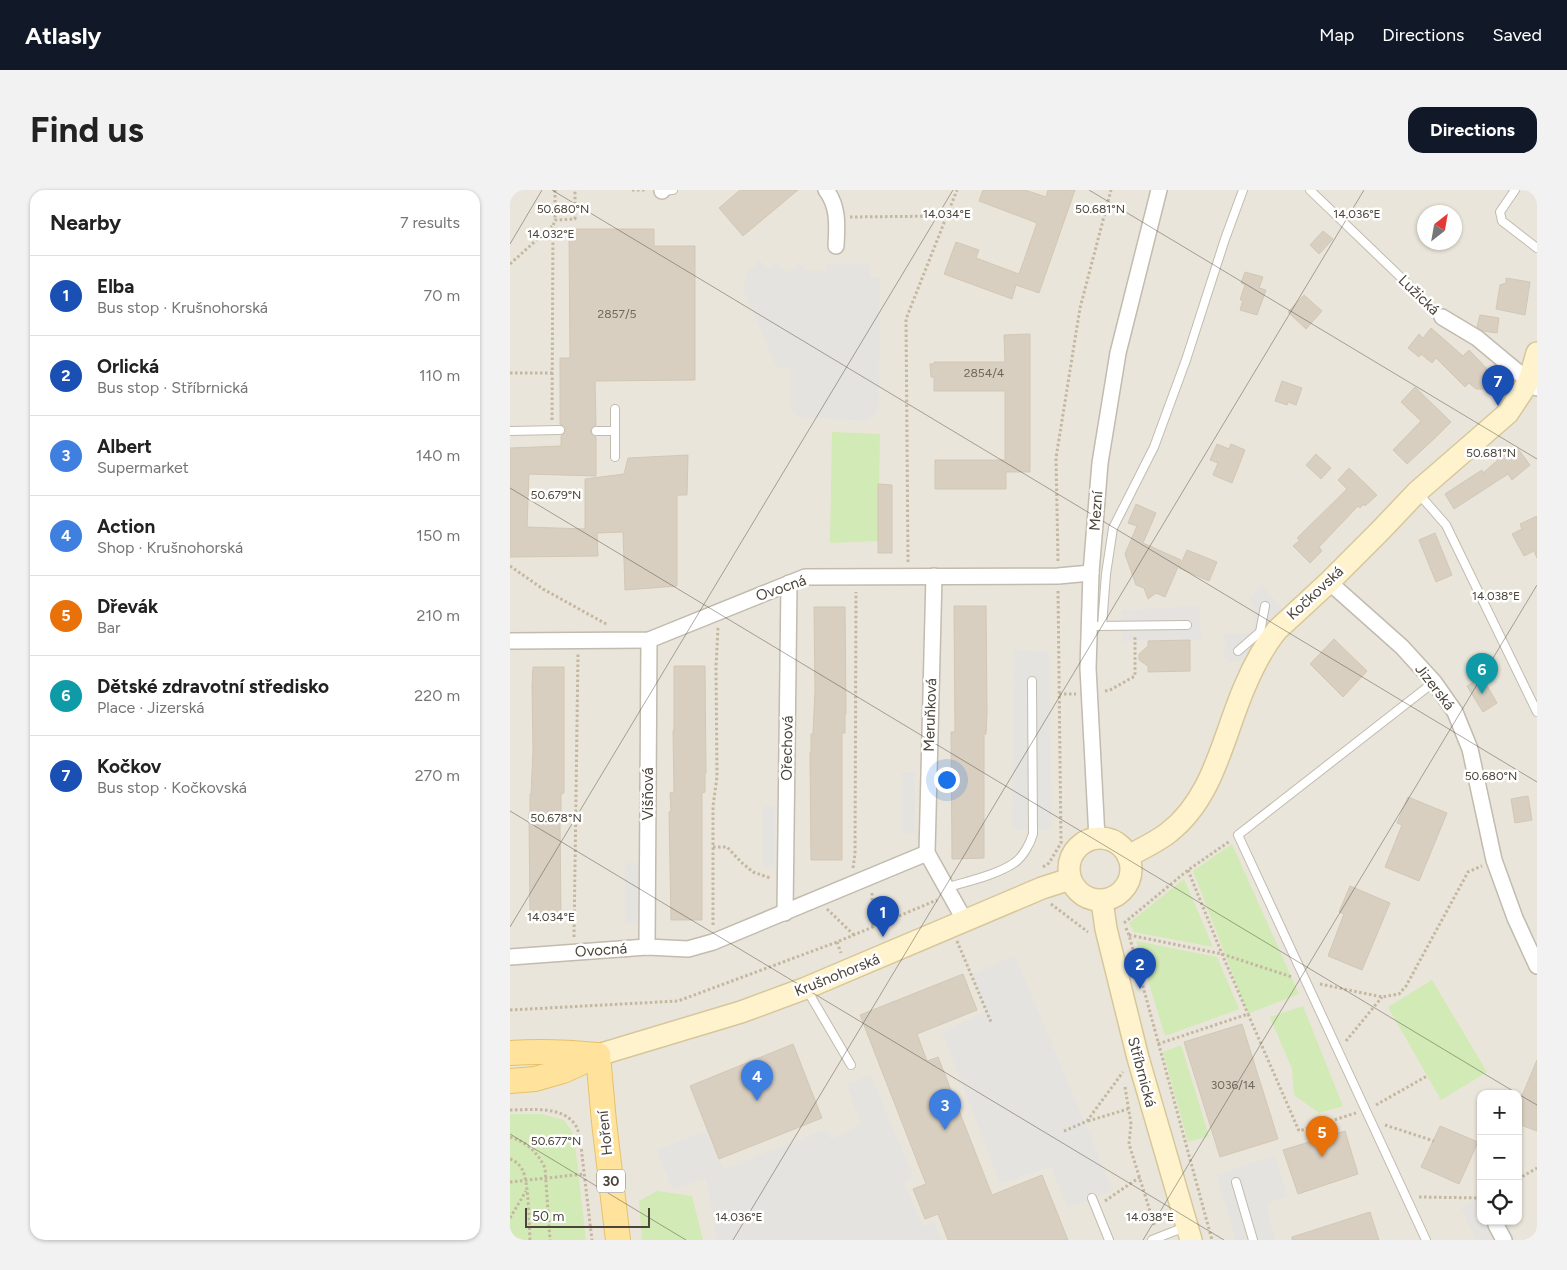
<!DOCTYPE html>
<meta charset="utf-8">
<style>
:root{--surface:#fff;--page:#f2f2f2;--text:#222;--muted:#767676;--line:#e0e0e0;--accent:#111827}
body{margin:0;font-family:Figtree,sans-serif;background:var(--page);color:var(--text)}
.controls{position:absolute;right:15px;bottom:15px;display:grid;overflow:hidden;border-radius:10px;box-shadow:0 1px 4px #0004}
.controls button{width:45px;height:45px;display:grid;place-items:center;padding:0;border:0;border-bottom:1px solid var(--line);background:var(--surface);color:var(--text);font:25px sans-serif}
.compass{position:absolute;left:907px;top:15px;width:45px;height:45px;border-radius:50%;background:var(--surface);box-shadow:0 1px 4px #0004;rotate:31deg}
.scale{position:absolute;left:15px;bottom:12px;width:125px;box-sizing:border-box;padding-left:5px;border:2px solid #4b4439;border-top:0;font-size:14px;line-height:18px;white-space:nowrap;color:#4b4439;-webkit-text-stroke:4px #fff;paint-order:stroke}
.you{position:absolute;left:436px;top:589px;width:18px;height:18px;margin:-12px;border:4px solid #fff;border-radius:50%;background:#1a73e8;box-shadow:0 0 0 8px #1a73e833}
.badge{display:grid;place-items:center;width:32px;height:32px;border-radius:50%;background:var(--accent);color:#fff;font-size:16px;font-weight:700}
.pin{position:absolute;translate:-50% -41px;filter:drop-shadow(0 1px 2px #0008)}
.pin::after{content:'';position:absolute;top:26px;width:18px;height:15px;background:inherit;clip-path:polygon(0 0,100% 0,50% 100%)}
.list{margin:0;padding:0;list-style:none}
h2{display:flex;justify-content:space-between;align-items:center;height:65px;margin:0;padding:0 20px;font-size:21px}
h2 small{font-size:16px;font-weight:400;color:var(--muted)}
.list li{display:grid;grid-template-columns:32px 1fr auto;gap:15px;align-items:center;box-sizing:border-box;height:80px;padding:0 20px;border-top:1px solid var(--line)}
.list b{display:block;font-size:19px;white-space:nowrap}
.list p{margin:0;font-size:16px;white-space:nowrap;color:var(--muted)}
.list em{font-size:16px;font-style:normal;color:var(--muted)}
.icon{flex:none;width:28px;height:28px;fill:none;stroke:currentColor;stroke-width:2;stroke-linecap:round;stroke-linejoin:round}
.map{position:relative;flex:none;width:1027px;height:1050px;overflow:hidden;border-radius:15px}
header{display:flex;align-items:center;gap:30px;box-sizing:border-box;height:70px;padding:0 25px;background:var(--accent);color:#fff}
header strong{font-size:24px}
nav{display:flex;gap:28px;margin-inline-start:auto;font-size:18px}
.intro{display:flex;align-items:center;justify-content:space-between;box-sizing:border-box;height:120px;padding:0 30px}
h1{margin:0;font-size:35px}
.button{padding:12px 22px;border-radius:15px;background:var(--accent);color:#fff;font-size:18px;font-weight:700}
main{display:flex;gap:30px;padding:0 30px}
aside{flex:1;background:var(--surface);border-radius:15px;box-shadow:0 1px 4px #0004}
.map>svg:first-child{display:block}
.residential{fill:#eae5da;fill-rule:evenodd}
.green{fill:#d2eab5}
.parking{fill:#e5e3e0}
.building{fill:#d8cfc1;stroke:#d3c7b4}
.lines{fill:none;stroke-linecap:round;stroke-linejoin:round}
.lane-casing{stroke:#c2bbae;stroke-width:10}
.street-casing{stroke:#c2bbae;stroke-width:18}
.secondary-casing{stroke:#d6c79b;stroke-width:24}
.primary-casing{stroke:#e6c16a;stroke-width:26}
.path{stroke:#c4b79f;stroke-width:3;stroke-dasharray:2.5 2.5;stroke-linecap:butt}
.lane{stroke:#fff;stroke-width:8}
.street{stroke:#fff;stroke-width:15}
.secondary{stroke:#fff3cd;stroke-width:21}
.primary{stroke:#ffe39c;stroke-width:24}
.ticks{fill:none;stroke:#4b4439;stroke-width:1;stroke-opacity:0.45}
.labels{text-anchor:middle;stroke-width:5;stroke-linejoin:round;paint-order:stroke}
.number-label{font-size:12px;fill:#6e675b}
.shield{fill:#fff;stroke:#817c74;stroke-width:1}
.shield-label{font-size:14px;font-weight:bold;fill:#4b4439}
.street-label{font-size:15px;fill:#4b4439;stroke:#fff}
.ticks-label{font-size:12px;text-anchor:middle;fill:#4b4439;stroke:#fff;stroke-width:5;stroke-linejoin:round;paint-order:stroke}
</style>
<header>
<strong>Atlasly</strong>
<nav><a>Map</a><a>Directions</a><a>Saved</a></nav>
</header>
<div class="intro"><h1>Find us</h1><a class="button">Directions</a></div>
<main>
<aside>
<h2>Nearby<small>7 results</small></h2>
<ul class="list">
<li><span class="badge" style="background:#1a4fb4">1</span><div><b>Elba</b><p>Bus stop · Krušnohorská</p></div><em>70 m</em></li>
<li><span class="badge" style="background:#1a4fb4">2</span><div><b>Orlická</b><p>Bus stop · Stříbrnická</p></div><em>110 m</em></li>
<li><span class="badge" style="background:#3f7fe0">3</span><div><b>Albert</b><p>Supermarket</p></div><em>140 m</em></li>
<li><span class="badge" style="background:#3f7fe0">4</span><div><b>Action</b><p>Shop · Krušnohorská</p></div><em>150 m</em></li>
<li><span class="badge" style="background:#e8710a">5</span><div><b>Dřevák</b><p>Bar</p></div><em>210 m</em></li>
<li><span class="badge" style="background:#0f9aa8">6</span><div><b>Dětské zdravotní středisko</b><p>Place · Jizerská</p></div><em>220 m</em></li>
<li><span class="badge" style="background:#1a4fb4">7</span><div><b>Kočkov</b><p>Bus stop · Kočkovská</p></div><em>270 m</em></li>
</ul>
</aside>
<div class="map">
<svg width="1027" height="1050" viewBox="0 0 1027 1050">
<rect width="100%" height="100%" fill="#f6f3ec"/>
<path class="residential" d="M0,0H1027V1050H0ZM914,22H944V52H914ZM971,904H1008V1031H971Z"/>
<g class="green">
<polygon points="322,242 370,244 368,351 320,353"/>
<polygon points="722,654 789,804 738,824 683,681"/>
<polygon points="674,689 703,757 624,742 619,733"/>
<polygon points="626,751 707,767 729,819 655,846"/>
<polygon points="922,790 977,882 931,910 878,817"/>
<polygon points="793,816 833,916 809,923 784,905 782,879 760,827"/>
<polygon points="671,855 699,946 678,952 653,862"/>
<polygon points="0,924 31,924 54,930 64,945 76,1050 0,1050"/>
<polygon points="147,1001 182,1006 193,1050 132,1050 129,1011"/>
</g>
<g class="parking">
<polygon points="249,70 259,79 266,71 278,82 281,81 288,73 297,81 317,81 317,74 360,74 360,87 370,87 369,217 365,225 357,231 287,227 282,222 281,217 281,179 267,178 233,100 237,83"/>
<polygon points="752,394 773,420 744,466 720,473 714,467 715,452 713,443 740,443 746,423 739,409"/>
<polygon points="690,416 691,450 612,451 611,420"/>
<polygon points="504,460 539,462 542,639 502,639"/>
<rect x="392" y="582" width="13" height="61"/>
<rect x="253" y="616" width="12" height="61"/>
<rect x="115" y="673" width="13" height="61"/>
<polygon points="505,765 603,1000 558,1018 541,977 490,994 432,842 476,821 463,784"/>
<polygon points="361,885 404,988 394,992 413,1036 424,1032 432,1050 207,1050 196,988 163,1000 146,960 195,941 214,979 316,939 321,949 351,934 336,894"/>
<polygon points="765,965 778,1006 756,1014 766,1050 726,1050 706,985"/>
<polygon points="971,1008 971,1031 997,1031 1006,1050 966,1050 951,1017"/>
</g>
<g class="building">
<polygon points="230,0 288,0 233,46 209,18"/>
<polygon points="473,0 515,0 536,7 538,0 565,0 529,103 506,95 502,109 434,84 446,52 469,60 466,68 509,84 527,33 469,11"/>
<polygon points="59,39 144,39 144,56 185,56 185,190 85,191 86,235 81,238 80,241 83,246 86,247 86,286 19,284 17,337 75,339 75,289 114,284 118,268 178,265 177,305 167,305 167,396 115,400 113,342 87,343 88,366 0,367 0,258 51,256 51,246 53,245 56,240 55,237 50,234 50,168 60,168"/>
<polygon points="813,41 823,49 809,64 800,55"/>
<polygon points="735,82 753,87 749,98 756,100 747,125 730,120 733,110 730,110 735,95 731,93"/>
<polygon points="996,88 1020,92 1015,125 986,119 990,95 996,93"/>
<polygon points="794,105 812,121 796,139 778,122"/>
<polygon points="970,125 989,128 987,143 973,141 967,137"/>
<polygon points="921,138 953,166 959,160 983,185 979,189 979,199 966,199 959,193 955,197 926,168 922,173 911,164 909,167 898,158 909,144 913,148"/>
<polygon points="520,144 520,282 496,282 496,299 425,299 425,270 495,270 495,201 424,201 424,187 421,187 420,174 424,174 424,172 495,172 494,145"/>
<polygon points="772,191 792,198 786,215 778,212 777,215 765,211"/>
<polygon points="905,197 941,232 927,246 897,274 883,260 911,231 891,212"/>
<polygon points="707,254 719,259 721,254 735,260 722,293 703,285 708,273 700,270"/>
<polygon points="1006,256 1020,275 1002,290 998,284 944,319 935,304 972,280 973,283 988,270 990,262 997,263"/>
<polygon points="806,264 821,278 811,289 796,275"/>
<polygon points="839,278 867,305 855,316 854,314 850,318 848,316 809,357 812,361 800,373 783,356 790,350 787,348 837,299 828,290"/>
<polygon points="368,294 382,295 382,363 368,363"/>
<polygon points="626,314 646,323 633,353 671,370 655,407 646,403 638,409 634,398 626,395 615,364 627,336 618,333"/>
<polygon points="1027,326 1027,368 1024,361 1014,366 1002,344 1012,339 1010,334"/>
<polygon points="925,343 942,385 926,392 909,350"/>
<polygon points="677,360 707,372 699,391 669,378"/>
<polygon points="444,416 476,416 477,524 476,544 474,544 474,668 442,669 441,542 445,542"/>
<polygon points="304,417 335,417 336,524 335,525 335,543 332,543 332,670 301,670 300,562 301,561 301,544 303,544 305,501"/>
<polygon points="824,449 857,481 833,507 800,474"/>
<polygon points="680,450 680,481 638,482 638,476 629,470 629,464 638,456 638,451"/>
<polygon points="164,476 195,476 196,583 195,584 195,602 192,603 192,730 161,730 159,622 161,621 160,603 164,602 163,541 164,539"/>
<polygon points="23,477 54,477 54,603 51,604 51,630 50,631 51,730 20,730 19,623 20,622 20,604 21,604 23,561 22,496"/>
<polygon points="972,487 987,513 973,522 957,496"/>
<polygon points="1018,606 1022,630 1005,633 1001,609"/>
<polygon points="898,607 937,623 909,691 875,677 892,635 887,633"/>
<polygon points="840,696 880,713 852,780 818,766 834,724 829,722"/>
<polygon points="453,784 467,820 407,844 417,871 428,867 482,1005 532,985 558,1050 438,1050 428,1024 415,1029 403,999 416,994 350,825"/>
<polygon points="732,834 768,949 710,967 674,852"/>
<polygon points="283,854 312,928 209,969 180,896"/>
<polygon points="1027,870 1027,941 1008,934 1008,915"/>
<polygon points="930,936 968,952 949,994 911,977"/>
<polygon points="835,941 848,984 788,1004 773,960"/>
<polygon points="860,1022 869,1050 782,1050 782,1047"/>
</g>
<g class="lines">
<defs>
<g id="lane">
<polyline points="800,0 932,127"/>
<polyline points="1005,0 990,22 992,31 1027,58"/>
<polyline points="152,1 163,0"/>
<polyline points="105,219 105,267"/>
<polyline points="0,241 50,240"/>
<polyline points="86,241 105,241"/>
<polyline points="908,303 936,335 1027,522"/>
<polyline points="755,416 750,442 760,448"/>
<polyline points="587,436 677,435"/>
<polyline points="592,436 596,384 603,338 644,257 676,170 715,49 733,0"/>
<polyline points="728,461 750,442"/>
<path d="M435,698C455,692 487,685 504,673C513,667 520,654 523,644L522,491"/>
<polyline points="297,800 341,875"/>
<polyline points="726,992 743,1050"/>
<polyline points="582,1008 599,1050"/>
<polyline points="642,1050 675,1037"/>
<polyline points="916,1050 728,645 924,492"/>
</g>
<g id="street">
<polyline points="152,0 152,1"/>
<path d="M316,0C329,17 327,36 326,56"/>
<polyline points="932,127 967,148 1027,198"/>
<polyline points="819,392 892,457 924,492 945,522 960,559 984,670 1005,728 1027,776"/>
<polyline points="0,451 139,450 295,387 548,386 581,383"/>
<polyline points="587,648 578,478 581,383 590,273 608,163 649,0"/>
<polyline points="417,663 424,386"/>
<polyline points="275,723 279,393"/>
<polyline points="137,757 139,450"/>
<polyline points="0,767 137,757 178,759 203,752 417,663 455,731"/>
<polyline points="986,1035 994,1050"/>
</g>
<g id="secondary">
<circle cx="590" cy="679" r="31"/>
<path d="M618,666C632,659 646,652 658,643C704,608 713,546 735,496C743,477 754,456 767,440L819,392L870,341L907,302L998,223L1019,191L1027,163"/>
<polyline points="592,711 596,739 628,868 681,1050"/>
<polyline points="88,865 231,822 296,798 532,698 560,689"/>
</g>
<g id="primary">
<path d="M0,863C29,861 57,862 86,865"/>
<polyline points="88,865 94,932 108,1050"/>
<polyline points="0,891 25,889 53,881 88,865"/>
</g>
</defs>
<use href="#lane" class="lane-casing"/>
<use href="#street" class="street-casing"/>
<use href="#secondary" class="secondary-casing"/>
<use href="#primary" class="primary-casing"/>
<g class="path">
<polyline points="0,0 8,0"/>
<polyline points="45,0 45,30"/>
<polyline points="122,0 137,0"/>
<polyline points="340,27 437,26"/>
<polyline points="0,74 42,36"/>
<polyline points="0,183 43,183"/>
<polyline points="42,230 43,36 45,30 65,29 65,0"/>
<polyline points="548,371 546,268 570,118 601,0"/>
<polyline points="398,372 396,129 447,0"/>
<polyline points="0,376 33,399 98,435"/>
<polyline points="595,501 600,500 625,486 625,447"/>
<polyline points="549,504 566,504"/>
<polyline points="203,657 217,657 231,672 243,682 260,688"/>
<polyline points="533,677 539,673 551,653 548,400"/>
<polyline points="343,678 345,664 346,402"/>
<polyline points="678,680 712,764 738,824"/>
<polyline points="362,703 363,737"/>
<polyline points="541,714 578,742"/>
<polyline points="317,719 344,745"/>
<polyline points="614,733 678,680 720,651"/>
<polyline points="203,735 203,616 207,587 206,477 208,437"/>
<polyline points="616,738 619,745 702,1050"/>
<polyline points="619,745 712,764 782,787"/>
<polyline points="64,747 68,464"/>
<polyline points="447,751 481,832"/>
<polyline points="327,752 331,763"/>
<polyline points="810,794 872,807 889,804 896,796 958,682 972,676"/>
<polyline points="0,820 168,811 327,752 427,710"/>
<polyline points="836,851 872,807"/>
<polyline points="648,854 738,824 789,941 846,923"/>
<polyline points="615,897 621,934 619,954 645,1037"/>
<polyline points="866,915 917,886"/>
<path d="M0,920C21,920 53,915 66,936C68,940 69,944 70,948L82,1050"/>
<polyline points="578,931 618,919"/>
<polyline points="875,935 924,951"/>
<polyline points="554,941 577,931 613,882"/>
<path d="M0,947C17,952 28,963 35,978L40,1050"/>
<path d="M0,969C5,971 9,974 12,979C19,991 19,1034 20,1050"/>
<polyline points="1008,989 1027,978"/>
<polyline points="0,992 74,984"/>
<polyline points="909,1007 971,1008"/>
<polyline points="595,1011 630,987"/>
<polyline points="0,1028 16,1001"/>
</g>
<use href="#lane" class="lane"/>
<use href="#street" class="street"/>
<use href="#secondary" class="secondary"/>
<use href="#primary" class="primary"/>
</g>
<path class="ticks" d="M42,0L1027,592M579,0L1027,269M0,54L32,0M0,298L1008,904M0,621L714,1050M0,737L443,0M1008,904L1027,915M0,944L176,1050M223,1050L854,0M633,1050L1027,395"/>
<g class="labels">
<g class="number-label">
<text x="107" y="128">2857/5</text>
<text x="474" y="187">2854/4</text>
<text x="723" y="899">3036/14</text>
</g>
<rect class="shield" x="87" y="979.5" width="28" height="23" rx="4"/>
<g class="shield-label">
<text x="101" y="996">30</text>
</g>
<g class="street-label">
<text transform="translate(909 105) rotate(44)" y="5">Lužická</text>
<text transform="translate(586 321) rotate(-86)" y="5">Mezní</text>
<text transform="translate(271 398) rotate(-19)" y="5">Ovocná</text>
<text transform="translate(805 403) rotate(-43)" y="5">Kočkovská</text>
<text transform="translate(925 497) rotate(52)" y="5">Jizerská</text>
<text transform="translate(420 525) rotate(-88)" y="5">Meruňková</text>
<text transform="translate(277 558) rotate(-89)" y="5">Ořechová</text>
<text transform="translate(138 604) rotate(-90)" y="5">Višňová</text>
<text transform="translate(91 760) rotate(-4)" y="5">Ovocná</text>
<text transform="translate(327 785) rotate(-22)" y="5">Krušnohorská</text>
<text transform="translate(632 882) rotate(75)" y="5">Stříbrnická</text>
<text transform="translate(95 943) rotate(-96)" y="5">Hoření</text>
</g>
</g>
<g class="ticks-label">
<text x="53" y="23">50.680°N</text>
<text x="590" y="23">50.681°N</text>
<text x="437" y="28">14.034°E</text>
<text x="847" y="28">14.036°E</text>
<text x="41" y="48">14.032°E</text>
<text x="981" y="267">50.681°N</text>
<text x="46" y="309">50.679°N</text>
<text x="986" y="410">14.038°E</text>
<text x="981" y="590">50.680°N</text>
<text x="46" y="632">50.678°N</text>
<text x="41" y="731">14.034°E</text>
<text x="46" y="955">50.677°N</text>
<text x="229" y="1031">14.036°E</text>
<text x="640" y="1031">14.038°E</text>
</g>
</svg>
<div class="controls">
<button>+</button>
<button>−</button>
<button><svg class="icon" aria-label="locate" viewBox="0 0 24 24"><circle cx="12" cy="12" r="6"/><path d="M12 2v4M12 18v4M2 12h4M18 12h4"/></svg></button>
</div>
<svg class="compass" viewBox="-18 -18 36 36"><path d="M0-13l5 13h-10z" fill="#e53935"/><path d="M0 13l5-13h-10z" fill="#767676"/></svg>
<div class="scale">50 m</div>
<div class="you"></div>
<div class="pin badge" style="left:373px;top:747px;background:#1a4fb4">1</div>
<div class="pin badge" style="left:630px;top:799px;background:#1a4fb4">2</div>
<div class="pin badge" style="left:435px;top:940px;background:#3f7fe0">3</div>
<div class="pin badge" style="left:247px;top:911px;background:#3f7fe0">4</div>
<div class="pin badge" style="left:812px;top:967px;background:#e8710a">5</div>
<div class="pin badge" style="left:972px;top:504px;background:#0f9aa8">6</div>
<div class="pin badge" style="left:988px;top:216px;background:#1a4fb4">7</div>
</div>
</main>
